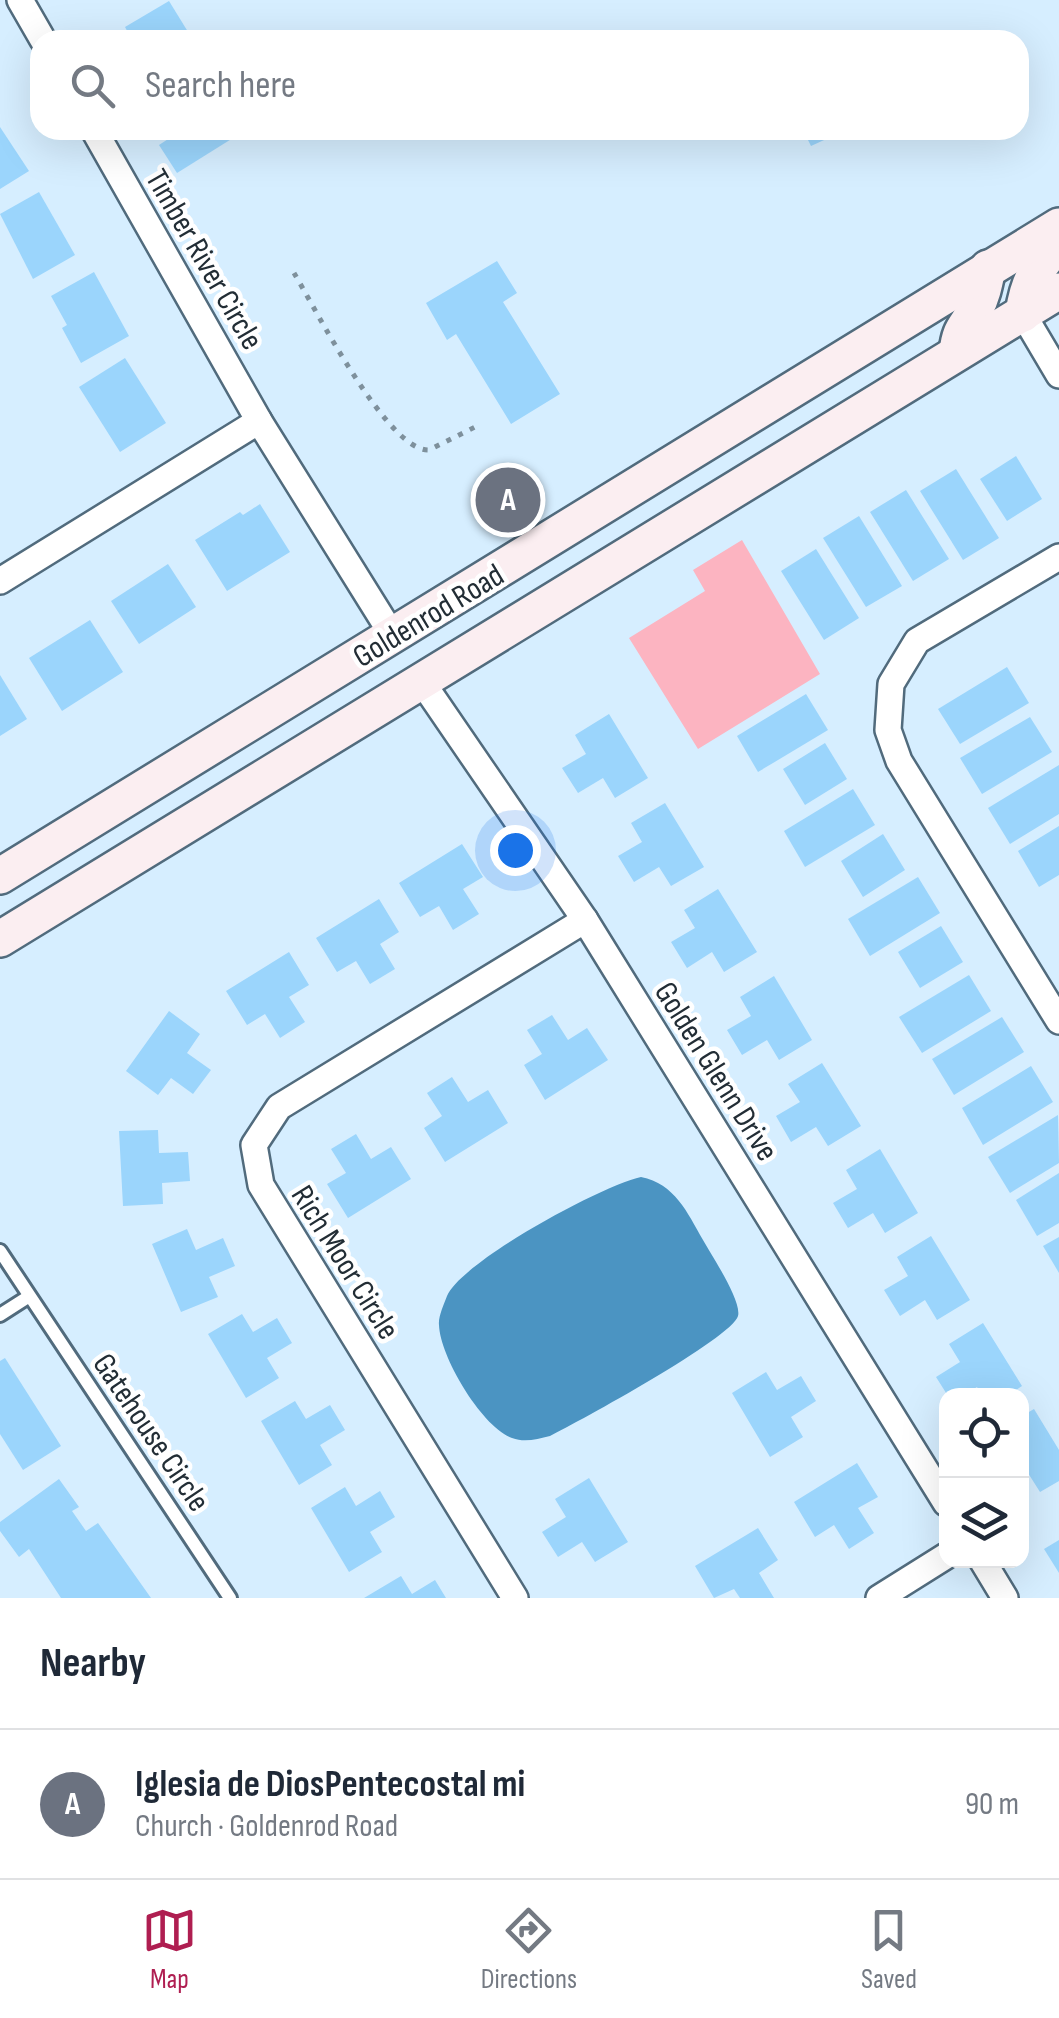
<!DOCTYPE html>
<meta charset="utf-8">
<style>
:root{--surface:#fff;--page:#f6f6f7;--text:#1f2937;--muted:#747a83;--line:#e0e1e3;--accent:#af1e51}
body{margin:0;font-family:"Sofia Sans Condensed",sans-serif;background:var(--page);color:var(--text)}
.controls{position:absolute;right:30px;bottom:30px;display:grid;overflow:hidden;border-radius:20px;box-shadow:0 10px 40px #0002}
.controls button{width:90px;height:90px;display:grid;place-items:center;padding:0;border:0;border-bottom:2px solid var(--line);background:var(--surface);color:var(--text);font:50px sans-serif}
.you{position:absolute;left:515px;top:850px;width:35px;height:35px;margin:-25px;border:8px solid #fff;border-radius:50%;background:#1a73e8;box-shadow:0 0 0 15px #1a73e833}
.badge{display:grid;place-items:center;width:65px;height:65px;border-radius:50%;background:var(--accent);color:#fff;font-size:32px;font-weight:700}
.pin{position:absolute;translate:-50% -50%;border:5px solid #fff;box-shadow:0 2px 10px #0006}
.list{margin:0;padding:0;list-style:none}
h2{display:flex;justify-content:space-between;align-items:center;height:130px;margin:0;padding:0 40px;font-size:42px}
h2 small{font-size:32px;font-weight:400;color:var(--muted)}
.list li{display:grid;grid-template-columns:65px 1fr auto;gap:30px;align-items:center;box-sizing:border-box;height:150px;padding:0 40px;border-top:2px solid var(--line)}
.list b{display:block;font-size:38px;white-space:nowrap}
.list p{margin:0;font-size:32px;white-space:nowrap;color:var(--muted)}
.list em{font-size:32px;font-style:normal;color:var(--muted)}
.icon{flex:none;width:55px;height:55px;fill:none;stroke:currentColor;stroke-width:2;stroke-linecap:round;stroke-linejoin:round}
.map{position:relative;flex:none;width:1059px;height:1598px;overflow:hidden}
.search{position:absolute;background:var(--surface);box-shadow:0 10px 40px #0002;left:30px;right:30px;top:30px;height:110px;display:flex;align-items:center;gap:25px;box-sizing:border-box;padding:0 35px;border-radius:30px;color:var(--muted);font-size:38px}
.sheet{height:280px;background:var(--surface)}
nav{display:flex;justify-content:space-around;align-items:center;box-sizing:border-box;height:140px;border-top:2px solid var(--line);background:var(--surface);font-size:28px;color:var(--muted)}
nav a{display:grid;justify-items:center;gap:5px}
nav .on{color:var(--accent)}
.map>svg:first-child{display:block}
.green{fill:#fcb4c1}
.water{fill:#4b94c2}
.building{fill:#9bd5fc}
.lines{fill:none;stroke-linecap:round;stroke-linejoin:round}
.service-casing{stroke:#516b7d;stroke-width:18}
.minor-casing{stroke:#516b7d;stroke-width:30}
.secondary-casing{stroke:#516b7d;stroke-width:40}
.path{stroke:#7e909c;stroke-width:5;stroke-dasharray:5 8;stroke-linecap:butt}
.service{stroke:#fff;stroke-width:12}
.minor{stroke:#fff;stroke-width:25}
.secondary{stroke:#fbeef1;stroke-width:35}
.labels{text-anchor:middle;stroke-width:9;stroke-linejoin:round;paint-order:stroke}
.street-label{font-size:32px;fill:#222d35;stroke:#fff}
</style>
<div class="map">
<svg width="1059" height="1598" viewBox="0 0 1059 1598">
<rect width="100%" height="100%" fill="#d6eeff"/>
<polygon class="green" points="742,540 820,674 698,749 629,638 705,591 693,570"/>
<path class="water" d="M641,1177C675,1184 687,1212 703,1240C712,1256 742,1301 738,1316C732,1338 578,1422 550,1436C537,1439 525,1443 512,1438C482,1427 440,1357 439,1325C438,1317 444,1304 447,1296C462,1261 603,1185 641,1177Z"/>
<g class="building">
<polygon points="169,1 193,40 132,40 125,27"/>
<polygon points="0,127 29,171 0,189"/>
<polygon points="182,130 239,130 241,133 177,173 159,145"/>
<polygon points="803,130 846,130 811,146"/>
<polygon points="39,192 75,255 33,279 0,214"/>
<polygon points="497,261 517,293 503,302 560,394 511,424 456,334 447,340 426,303"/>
<polygon points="94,272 129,336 81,363 62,328 67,325 51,296"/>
<polygon points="125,358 166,423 120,452 79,387"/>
<polygon points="1016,456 1042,499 1007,521 980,479"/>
<polygon points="956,469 999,538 963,560 920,491"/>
<polygon points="906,490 949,559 913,581 870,512"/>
<polygon points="260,504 290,552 227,591 195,540 240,512 243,515"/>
<polygon points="859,516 902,586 866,607 823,538"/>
<polygon points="816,549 859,618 824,640 781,571"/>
<polygon points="168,564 196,607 139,644 111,601"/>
<polygon points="90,620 123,672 62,711 29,658"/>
<polygon points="1007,667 1029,703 960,744 938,709"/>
<polygon points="0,675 27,719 0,736"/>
<polygon points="806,694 828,730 758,772 737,736"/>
<polygon points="609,714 648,778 615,798 603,778 578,793 562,768 586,754 575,735"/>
<polygon points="1030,717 1052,752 982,794 960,758"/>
<polygon points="825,743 847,779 805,805 783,769"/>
<polygon points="1059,765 1059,814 1010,844 988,808"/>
<polygon points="853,789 875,825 805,867 784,831"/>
<polygon points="665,803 704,867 671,886 659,867 634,882 618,856 642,842 631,823"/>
<polygon points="1059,826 1059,875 1039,887 1018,851"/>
<polygon points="883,834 905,870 863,897 841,861"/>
<polygon points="462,844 483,877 463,889 479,914 453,930 439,906 420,917 399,883"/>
<polygon points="918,877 940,913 870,956 848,919"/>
<polygon points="718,889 757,952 724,972 712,952 687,968 671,942 695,928 684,910"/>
<polygon points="379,899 399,932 380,944 395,969 370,984 356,961 337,972 316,938"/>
<polygon points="941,926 963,962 920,988 898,952"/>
<polygon points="289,952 309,985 289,997 305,1022 280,1038 265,1014 247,1025 226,991"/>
<polygon points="969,975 991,1011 922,1053 899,1017"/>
<polygon points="774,976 812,1040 779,1060 767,1040 742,1055 727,1030 751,1016 740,997"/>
<polygon points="169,1011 200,1034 187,1053 211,1070 193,1094 171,1078 158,1095 126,1071"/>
<polygon points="552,1015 568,1040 587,1028 608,1060 545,1100 524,1065 542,1054 527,1030"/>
<polygon points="1002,1017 1024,1052 954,1095 932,1059"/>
<polygon points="822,1063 861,1126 828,1146 816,1127 791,1142 776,1116 800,1102 788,1084"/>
<polygon points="1031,1066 1053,1102 983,1145 962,1108"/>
<polygon points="452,1077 468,1102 488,1090 508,1123 445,1162 424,1128 442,1116 427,1093"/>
<polygon points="1058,1115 1059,1163 1010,1193 988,1157"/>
<polygon points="158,1130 159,1153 188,1152 190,1181 162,1183 163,1204 123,1206 119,1131"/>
<polygon points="356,1134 371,1159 391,1147 411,1179 348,1218 327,1184 346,1173 331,1149"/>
<polygon points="880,1149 918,1213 885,1233 873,1213 848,1228 833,1203 857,1189 846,1170"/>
<polygon points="1059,1173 1059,1223 1037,1236 1016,1200"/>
<polygon points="187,1229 196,1250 223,1238 235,1266 209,1277 218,1297 181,1312 152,1244"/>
<polygon points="931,1236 970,1300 937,1320 925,1300 900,1316 884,1290 908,1276 897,1257"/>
<polygon points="1059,1237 1059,1273 1043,1246"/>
<polygon points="242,1314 253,1332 277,1318 292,1343 267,1358 279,1378 246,1398 208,1334"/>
<polygon points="983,1323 1022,1386 1007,1396 982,1396 977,1387 962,1396 948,1396 936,1377 960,1362 949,1344"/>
<polygon points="5,1358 61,1446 23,1470 0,1434 0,1361"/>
<polygon points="766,1372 777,1390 801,1376 816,1401 791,1417 803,1437 770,1457 732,1393"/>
<polygon points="295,1401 306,1419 330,1405 345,1430 320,1445 332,1465 299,1485 261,1421"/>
<polygon points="1034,1409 1059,1450 1059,1481 1040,1492 1028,1473 1022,1476 1022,1416"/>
<polygon points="857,1463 878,1497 858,1508 874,1533 849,1549 834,1525 815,1537 794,1502"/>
<polygon points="589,1478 628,1542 595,1562 582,1542 558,1557 542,1532 566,1517 555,1499"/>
<polygon points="59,1479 79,1507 72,1511 86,1531 98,1523 151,1598 61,1598 29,1549 19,1557 0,1531 0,1522"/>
<polygon points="345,1487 356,1506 380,1491 395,1517 370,1532 382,1552 349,1572 311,1508"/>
<polygon points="758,1528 778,1560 759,1573 774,1598 740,1598 734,1589 714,1598 695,1566"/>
<polygon points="1059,1540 1059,1573 1044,1549"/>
<polygon points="401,1576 412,1594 435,1580 446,1598 364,1598"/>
</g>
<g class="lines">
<defs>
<g id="service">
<polyline points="0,1251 230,1598"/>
<polyline points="0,1315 28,1297"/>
</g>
<g id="minor">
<polyline points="20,0 43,40"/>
<polyline points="94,130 259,421 393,636"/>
<polyline points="1023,314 1059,375"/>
<polyline points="1059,557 917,641 891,684 888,730 899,761 1059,1021"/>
<polyline points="0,581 259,421"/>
<polyline points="422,682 585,920 946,1503"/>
<polyline points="982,1560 1005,1598"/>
<polyline points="515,1598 261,1185 254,1145 279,1107 585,920"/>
<polyline points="879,1598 946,1556"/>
</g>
<g id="secondary">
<path d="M1023,314C1027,285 1036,265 1059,246"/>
<path d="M957,352C960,326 966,329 976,308C983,295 985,282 988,268"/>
<polyline points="0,876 1059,226"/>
<polyline points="0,939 1059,291"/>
</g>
</defs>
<use href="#service" class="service-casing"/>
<use href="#minor" class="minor-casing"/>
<use href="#secondary" class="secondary-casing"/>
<path class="path" d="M294,273C315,308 388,452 429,450L477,426"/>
<use href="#service" class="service"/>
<use href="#minor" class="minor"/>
<use href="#secondary" class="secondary"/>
</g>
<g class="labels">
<g class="street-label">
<text transform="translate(205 259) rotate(60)" y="11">Timber River Circle</text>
<text transform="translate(428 615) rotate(-31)" y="11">Goldenrod Road</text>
<text transform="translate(717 1071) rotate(58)" y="11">Golden Glenn Drive</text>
<text transform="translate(346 1262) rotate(58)" y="11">Rich Moor Circle</text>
<text transform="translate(152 1432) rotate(56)" y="11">Gatehouse Circle</text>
</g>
</g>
</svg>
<div class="controls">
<button><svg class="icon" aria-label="locate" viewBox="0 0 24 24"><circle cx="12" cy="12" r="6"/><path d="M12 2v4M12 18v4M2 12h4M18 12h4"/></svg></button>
<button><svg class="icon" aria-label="layers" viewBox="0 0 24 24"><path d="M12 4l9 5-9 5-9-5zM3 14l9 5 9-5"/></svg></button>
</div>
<div class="you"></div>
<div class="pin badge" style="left:508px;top:500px;background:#6b7280">A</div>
<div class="search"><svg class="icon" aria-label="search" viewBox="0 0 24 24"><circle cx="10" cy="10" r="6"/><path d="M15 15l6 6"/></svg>Search here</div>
</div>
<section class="sheet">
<h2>Nearby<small></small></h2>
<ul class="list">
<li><span class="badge" style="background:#6b7280">A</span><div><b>Iglesia de DiosPentecostal mi</b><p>Church · Goldenrod Road</p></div><em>90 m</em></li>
</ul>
</section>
<nav>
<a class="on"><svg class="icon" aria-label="map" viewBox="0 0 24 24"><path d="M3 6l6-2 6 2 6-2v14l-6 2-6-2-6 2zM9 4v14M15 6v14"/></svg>Map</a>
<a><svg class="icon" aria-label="directions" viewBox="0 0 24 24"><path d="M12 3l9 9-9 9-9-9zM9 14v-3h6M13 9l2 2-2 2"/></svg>Directions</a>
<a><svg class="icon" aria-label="saved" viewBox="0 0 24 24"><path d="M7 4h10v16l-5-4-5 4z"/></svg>Saved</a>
</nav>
